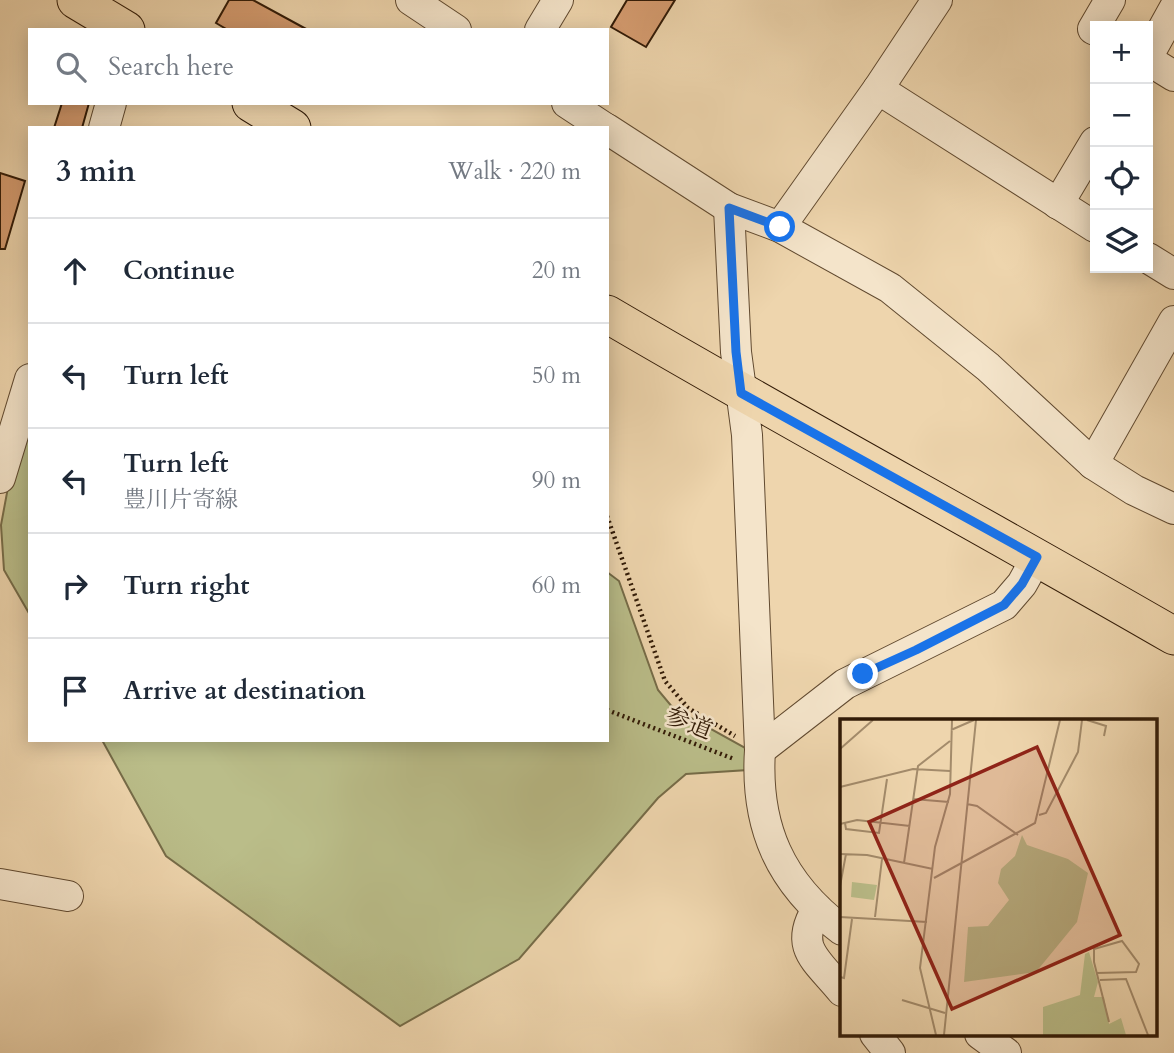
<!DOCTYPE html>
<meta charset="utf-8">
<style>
:root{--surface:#fff;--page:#f2f2f3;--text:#1f2937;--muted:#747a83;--line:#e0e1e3}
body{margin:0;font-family:Cardo,"Noto Serif JP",serif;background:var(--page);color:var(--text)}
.controls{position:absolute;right:21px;top:21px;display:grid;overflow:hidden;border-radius:0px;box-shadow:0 4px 18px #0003}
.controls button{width:63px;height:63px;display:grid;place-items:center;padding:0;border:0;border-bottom:2px solid var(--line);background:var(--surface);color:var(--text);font:35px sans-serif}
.stop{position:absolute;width:21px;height:21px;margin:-16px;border:5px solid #1a73e8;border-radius:50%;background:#fff}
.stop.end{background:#1a73e8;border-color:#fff;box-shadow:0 2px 7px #0008}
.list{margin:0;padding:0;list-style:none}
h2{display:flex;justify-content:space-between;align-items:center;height:91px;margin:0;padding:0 28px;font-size:30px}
h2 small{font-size:23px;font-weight:400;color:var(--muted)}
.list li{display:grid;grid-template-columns:46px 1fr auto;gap:21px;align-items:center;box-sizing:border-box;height:105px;padding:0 28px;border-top:2px solid var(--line)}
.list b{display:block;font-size:26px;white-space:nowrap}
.list p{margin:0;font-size:23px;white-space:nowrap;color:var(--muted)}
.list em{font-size:23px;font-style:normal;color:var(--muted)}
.icon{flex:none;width:38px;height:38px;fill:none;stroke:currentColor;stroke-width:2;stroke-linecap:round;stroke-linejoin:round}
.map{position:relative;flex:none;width:1174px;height:1053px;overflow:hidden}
.search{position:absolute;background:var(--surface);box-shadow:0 4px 18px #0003;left:28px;top:28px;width:581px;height:77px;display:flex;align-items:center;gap:18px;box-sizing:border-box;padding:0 24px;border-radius:0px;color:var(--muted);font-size:26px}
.panel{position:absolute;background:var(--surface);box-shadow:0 4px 18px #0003;left:28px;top:126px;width:581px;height:616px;border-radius:0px}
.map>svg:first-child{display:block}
.green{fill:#babd89;stroke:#766c48;stroke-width:2}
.building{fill:#d59c70;stroke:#321b07;stroke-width:2}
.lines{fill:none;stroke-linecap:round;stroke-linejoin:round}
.minor-casing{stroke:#614a30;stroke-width:32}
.major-casing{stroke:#321b07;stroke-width:39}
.path{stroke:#321b07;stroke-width:4.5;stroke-dasharray:2 3.5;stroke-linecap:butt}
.minor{stroke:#f4e4ca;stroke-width:30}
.major{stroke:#eed5ad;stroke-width:37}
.route{stroke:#1a73e8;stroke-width:9}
.labels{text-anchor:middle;stroke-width:5;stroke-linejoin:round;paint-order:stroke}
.street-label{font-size:24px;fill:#321b07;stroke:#f4e4ca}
.inset-road{fill:none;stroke:#a38b6b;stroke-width:2}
.view{fill:#8f2418;fill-opacity:0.15;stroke:#8f2418;stroke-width:3.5}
.inset-edge{fill:none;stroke:#321b07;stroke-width:3.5}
</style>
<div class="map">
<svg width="1174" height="1053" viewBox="0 0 1174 1053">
<rect width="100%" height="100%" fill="#eed5ad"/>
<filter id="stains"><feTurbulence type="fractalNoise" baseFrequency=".00286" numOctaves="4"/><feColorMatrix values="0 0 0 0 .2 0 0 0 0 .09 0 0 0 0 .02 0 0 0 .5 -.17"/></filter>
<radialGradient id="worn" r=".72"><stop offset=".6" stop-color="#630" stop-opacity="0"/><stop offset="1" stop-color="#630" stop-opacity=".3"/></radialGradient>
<g class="green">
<polygon points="30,412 30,615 4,570 1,525 9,482"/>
<polygon points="607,572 619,581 658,690 673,708 749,750 748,770 686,774 658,798 519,959 400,1026 166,856 102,740 607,740"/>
</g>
<g class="building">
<polygon points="229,0 253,0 308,30 228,30 216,23"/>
<polygon points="627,0 675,0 646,47 611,27"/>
<polygon points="62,103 89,103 82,128 54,128"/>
<polygon points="0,173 25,181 5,249 0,249"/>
</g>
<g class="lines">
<defs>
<g id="minor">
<polyline points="411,0 456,30"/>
<polyline points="540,30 558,0"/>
<polyline points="1095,30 1093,29 1110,0"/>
<polyline points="1148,56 1174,9"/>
<polyline points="1148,60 1174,76"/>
<polyline points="878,89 1095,227"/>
<polyline points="567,103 605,128"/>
<polyline points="104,128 111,103"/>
<polyline points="607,129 729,208 780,227 890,288 988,367 1093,464 1134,490 1174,509"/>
<polyline points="1058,204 1095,142"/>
<path d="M729,208L736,352L747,435L760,750C755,827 780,883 842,930"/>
<polyline points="780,227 878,89 937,0"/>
<polyline points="1148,258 1174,274"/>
<polyline points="1093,464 1174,321"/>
<polyline points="0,478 30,379"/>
<polyline points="760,750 845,684 1004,605 1022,584 1037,557"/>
<polyline points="0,884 68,896"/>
<path d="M817,909C793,948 817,960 842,991"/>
<polyline points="875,1034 890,1053"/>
<polyline points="980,1034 1006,1053"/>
</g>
<g id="major">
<polyline points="76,0 126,30"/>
<polyline points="251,103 292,128"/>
<path d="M607,314C794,424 986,527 1174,636"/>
</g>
</defs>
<use href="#minor" class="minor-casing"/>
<use href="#major" class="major-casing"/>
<g class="path">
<polyline points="607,516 665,681 688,708 735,736"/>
<polyline points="607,710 734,759"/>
</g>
<use href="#minor" class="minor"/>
<use href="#major" class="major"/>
</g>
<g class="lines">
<polyline class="route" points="780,227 729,208 736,352 741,393 1037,557 1022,584 1004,605 916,650 863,674"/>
</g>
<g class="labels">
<g class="street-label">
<text transform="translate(689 723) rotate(21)" y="8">参道</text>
</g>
</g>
<g transform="translate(840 719)">
<rect width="317" height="317" fill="#eed5ad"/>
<path d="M182,116L187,126L228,140L248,154L237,203L196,253L124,263L128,208L148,207L169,181L158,164L161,150L175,137ZM12,163L37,166L34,181L11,178ZM249,233L258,263L254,278H264L269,305L281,299L286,316H203V288L240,276L245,235Z" fill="#babd89"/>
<path class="inset-road" d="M247,1L266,7L264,17M111,11L134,1M0,30L33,1M0,68L73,50L110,52M73,80L109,83M127,85L137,87L178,116M199,96L206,94L238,33L242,1M5,104L6,110L39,114L47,60M0,105L17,101L70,107M0,135L27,136L93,150M64,144L78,47L110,22M94,159L195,104L220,1M0,167L6,135M0,198L87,203M35,198L42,140M257,254L296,253L299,245L282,222L254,230V243L269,303M0,258L4,259L12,200M260,261L286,260L308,316M62,281L105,294M96,316L80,249L95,128L110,75L112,1M104,316L136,1"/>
<path class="view" d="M197,28L280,216L112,290L29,103Z"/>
<rect width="317" height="317" class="inset-edge"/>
</g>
<rect width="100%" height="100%" filter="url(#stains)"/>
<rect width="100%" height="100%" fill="url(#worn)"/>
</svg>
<div class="controls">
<button>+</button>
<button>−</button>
<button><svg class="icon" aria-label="locate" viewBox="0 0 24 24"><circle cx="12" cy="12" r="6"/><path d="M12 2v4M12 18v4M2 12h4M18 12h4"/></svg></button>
<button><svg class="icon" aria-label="layers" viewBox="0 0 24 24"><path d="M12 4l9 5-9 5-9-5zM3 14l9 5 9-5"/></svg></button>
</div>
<div class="stop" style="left:780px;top:227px"></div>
<div class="stop end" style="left:863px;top:674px"></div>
<div class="search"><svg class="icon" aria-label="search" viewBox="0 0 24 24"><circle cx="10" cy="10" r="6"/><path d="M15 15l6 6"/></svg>Search here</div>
<section class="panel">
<h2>3 min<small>Walk · 220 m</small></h2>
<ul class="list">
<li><svg class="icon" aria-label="ahead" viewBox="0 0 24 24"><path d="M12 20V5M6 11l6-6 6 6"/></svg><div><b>Continue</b></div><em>20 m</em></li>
<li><svg class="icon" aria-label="left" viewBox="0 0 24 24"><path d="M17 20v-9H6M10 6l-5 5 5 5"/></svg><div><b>Turn left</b></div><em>50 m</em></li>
<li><svg class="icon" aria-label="left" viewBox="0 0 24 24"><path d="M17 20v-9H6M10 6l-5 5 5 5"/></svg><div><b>Turn left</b><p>豊川片寄線</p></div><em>90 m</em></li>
<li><svg class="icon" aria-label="right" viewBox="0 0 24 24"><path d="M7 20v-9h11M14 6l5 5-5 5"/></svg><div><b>Turn right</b></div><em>60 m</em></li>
<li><svg class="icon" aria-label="arrive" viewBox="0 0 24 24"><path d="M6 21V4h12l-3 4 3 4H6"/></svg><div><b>Arrive at destination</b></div></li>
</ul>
</section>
</div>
